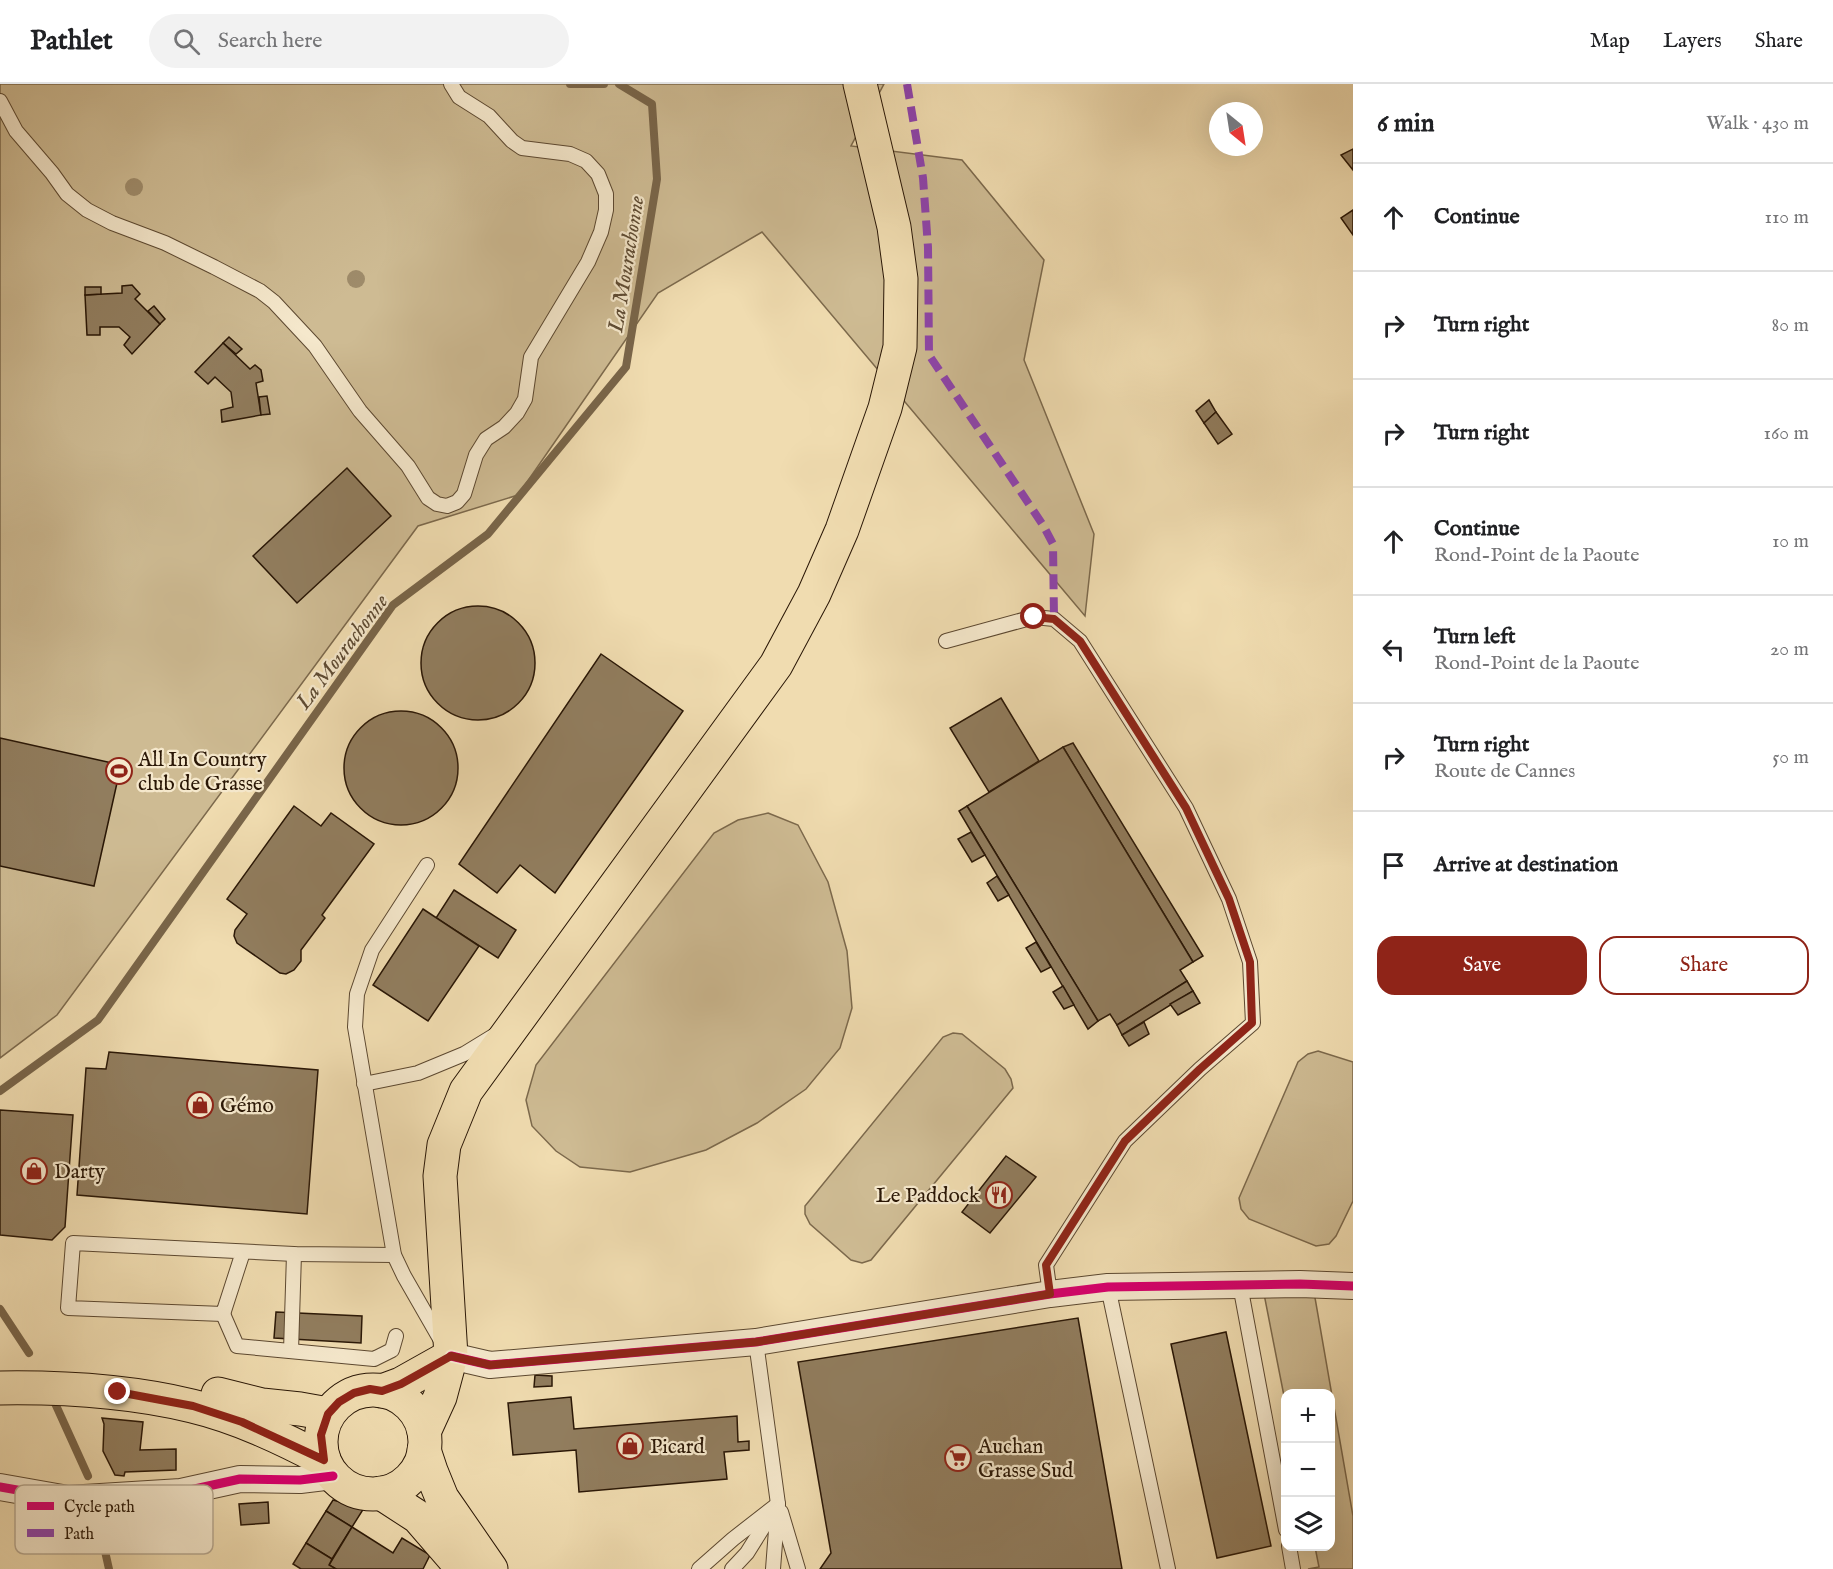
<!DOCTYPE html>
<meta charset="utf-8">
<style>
:root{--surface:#fff;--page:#f2f2f2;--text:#202124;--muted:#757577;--line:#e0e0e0;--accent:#8f2418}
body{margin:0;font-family:"IM FELL English",serif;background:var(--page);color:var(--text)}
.controls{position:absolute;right:18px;bottom:18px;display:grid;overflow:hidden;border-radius:12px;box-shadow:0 6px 24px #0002}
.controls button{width:54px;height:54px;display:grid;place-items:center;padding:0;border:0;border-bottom:2px solid var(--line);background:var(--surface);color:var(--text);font:30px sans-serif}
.compass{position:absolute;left:1209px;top:18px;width:54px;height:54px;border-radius:50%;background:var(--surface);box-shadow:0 6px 24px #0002;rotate:150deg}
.stop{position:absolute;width:18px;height:18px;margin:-14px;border:4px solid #8f2418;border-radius:50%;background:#fff}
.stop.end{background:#8f2418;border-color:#fff;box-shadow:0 2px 6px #0008}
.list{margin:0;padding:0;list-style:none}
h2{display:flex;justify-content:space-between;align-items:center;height:78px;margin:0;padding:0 24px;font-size:26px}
h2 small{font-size:20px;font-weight:400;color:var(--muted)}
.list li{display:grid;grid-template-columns:39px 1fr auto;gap:18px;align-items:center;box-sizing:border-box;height:108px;padding:0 24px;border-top:2px solid var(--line)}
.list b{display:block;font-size:22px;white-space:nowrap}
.list p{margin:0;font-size:20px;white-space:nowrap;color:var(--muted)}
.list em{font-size:20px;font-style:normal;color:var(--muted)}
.actions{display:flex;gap:12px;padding:18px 24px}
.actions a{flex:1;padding:14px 0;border:2px solid var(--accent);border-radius:18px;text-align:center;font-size:21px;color:var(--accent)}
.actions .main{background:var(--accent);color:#fff}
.icon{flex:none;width:33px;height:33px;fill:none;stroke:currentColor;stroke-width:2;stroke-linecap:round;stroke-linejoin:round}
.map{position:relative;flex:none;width:1353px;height:1485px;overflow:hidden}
header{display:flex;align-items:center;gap:36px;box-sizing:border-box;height:84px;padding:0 30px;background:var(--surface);border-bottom:2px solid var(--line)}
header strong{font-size:28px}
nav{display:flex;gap:33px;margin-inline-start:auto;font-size:21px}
.search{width:420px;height:54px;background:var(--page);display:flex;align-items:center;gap:15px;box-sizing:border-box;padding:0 21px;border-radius:33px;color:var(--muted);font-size:22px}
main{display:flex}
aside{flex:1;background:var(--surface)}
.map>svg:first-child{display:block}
.green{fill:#cebb93;stroke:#7c694c;stroke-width:1.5}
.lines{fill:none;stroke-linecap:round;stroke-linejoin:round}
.stream{stroke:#796549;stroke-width:8}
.building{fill:#917d5e;stroke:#2a1706;stroke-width:1.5}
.lane-casing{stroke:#5c4830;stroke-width:16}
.street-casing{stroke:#5c4830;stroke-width:28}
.primary-casing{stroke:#2a1706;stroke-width:35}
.lane{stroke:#f5e8cc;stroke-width:14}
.street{stroke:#f5e8cc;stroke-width:26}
.primary{stroke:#f0dcb0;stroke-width:33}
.quiet{stroke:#8e44ad;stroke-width:8;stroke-dasharray:15 8;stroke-linecap:butt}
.cycleway-casing{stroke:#f5e8cc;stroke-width:13}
.cycleway{stroke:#d6006c;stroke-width:9}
.tree{fill:#9e8b6a}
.route{stroke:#8f2418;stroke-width:8}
.labels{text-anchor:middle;stroke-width:4.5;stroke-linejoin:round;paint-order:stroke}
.poi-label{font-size:21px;fill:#2a1706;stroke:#f5e8cc;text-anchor:start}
.water-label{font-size:22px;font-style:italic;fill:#5e4b33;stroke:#f5e8cc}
.key{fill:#f5e8cc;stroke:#b8a991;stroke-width:1.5}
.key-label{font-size:16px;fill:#2a1706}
</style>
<header>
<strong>Pathlet</strong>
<div class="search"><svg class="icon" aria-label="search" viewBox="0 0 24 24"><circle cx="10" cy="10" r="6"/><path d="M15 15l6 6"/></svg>Search here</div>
<nav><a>Map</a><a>Layers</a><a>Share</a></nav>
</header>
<main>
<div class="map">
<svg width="1353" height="1485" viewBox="0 0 1353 1485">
<rect width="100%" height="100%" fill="#f0dcb0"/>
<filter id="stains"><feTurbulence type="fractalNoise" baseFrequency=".00333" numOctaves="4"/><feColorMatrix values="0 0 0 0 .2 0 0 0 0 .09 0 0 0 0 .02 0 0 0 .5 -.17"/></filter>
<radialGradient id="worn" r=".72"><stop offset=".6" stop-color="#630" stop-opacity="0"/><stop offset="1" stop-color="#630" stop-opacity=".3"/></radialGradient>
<g class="green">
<polygon points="0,0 884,0 851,62 962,76 1044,176 1024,276 1094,450 1085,532 762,148 658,209 518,411 418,442 57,931 0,974"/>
<polygon points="768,729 798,741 828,798 847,867 852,924 840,964 806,1005 757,1039 706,1066 630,1088 580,1083 556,1067 532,1042 526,1016 536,981 714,749 738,736"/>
<polygon points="953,949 962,950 1005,985 1011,995 1013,1004 871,1176 862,1179 851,1176 810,1140 805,1130 805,1122 943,953"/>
<polygon points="1318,967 1353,978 1353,1117 1336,1152 1329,1160 1316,1162 1249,1135 1241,1125 1239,1114 1298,978 1308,970"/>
<polygon points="1314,1208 1353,1432 1353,1485 1308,1485 1319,1483 1315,1463 1330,1462 1330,1310 1286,1310 1285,1317 1264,1210"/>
</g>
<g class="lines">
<g class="stream">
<polyline points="570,0 604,0"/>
<polyline points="0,1007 98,936 393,521 488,450 626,283 657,95 652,20 619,0"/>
<polyline points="0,1225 29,1269"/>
<polyline points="54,1317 88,1392"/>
<polyline points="96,1427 109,1485"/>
</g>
</g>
<g class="building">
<polygon points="1353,65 1353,86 1341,71"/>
<polygon points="1353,126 1353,151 1341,134"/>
<polygon points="132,201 140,210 135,215 160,240 132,270 124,261 130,253 119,243 100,243 100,251 87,251 85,211 122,209 122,202"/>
<polygon points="85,203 101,203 101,210 85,211"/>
<polygon points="154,222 165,235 160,240 148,227"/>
<polygon points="229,253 242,265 236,270 223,259"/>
<polygon points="223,259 250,285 255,281 261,286 263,297 256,299 261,331 222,338 221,326 233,323 231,308 215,293 208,300 195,288"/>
<polygon points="267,312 270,330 261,331 259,313"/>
<polygon points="1209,316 1216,328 1204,339 1196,327"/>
<polygon points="1216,328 1232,350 1218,360 1204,339"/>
<polygon points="347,384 391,432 297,519 253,472"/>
<circle cx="478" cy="579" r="57"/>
<polygon points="601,570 683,627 555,809 520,781 497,809 459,780"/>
<polygon points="1001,614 1039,677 989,708 950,644"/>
<circle cx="401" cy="684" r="57"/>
<polygon points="0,654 121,681 94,802 0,782"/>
<polygon points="1073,659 1203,872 1193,878 1063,663"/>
<polygon points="1063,663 1193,878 1180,886 1187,897 1117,941 1110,930 1098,937 967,722"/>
<polygon points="294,722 321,742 331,729 374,760 322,831 325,834 301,866 301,877 294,886 286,890 280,889 237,859 234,852 235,846 247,830 227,815"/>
<polygon points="967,722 1098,937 1088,945 959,727"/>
<polygon points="971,748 985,771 972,778 958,755"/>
<polygon points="997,792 1009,811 998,817 987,799"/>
<polygon points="454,806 516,846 498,874 436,834"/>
<polygon points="423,825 479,862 428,937 373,901"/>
<polygon points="1036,858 1051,883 1041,888 1026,864"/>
<polygon points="1187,897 1193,907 1122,951 1117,941"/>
<polygon points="1063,902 1074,921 1064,925 1053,908"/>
<polygon points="1193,907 1200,919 1178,931 1170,920"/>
<polygon points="1144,938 1149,950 1129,962 1122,951"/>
<polygon points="109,968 318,986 307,1130 77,1111 86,984 106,985"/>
<polygon points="0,1026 73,1031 65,1143 52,1156 0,1151"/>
<polygon points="1006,1072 1036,1093 990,1149 962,1128"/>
<polygon points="276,1228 362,1232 361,1259 274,1254"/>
<polygon points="1078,1234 1122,1485 820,1485 831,1469 798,1278"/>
<polygon points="1226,1248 1271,1462 1217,1474 1171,1260"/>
<polygon points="535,1291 552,1292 552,1302 534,1303"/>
<polygon points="571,1313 574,1345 737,1332 738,1358 749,1357 749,1366 724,1368 727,1395 579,1408 576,1366 513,1371 508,1319"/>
<polygon points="102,1334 143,1338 140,1366 176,1365 176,1386 125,1388 124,1392 115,1391 103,1367 104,1340"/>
<polygon points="333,1416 364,1424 352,1443 326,1427"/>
<polygon points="268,1418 269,1439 241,1441 239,1420"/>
<polygon points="326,1427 352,1443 332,1475 306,1459"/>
<polygon points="352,1443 393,1469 402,1454 430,1471 423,1485 336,1485 329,1481"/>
<polygon points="306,1459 332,1475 329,1481 336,1485 301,1485 293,1480"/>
</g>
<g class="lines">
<defs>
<g id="lane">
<polyline points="0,17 16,47 52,89 67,110 87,126 112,139 165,159 214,183 260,207 274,218 315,262 360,327 408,382 428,414 437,420 447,422 457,418 464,410 476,371 486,355 504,343 517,329 525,315 531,273 588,178 601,148 606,126 606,110 598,90 586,77 570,70 522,64 512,57 489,32 459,13 451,0"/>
<polyline points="946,557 1034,533 1054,535 1080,557 1186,724 1229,815 1250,878 1253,939 1200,985 1125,1057 1046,1181 1050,1210"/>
<polyline points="427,781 372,866 357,910 355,943 394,1171 404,1192 443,1260"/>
<polyline points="364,1000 418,989 464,970 495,951"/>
<polyline points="243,1168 223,1230 68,1224 73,1159 294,1170 394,1171"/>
<polyline points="1240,1201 1286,1446"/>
<polyline points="1108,1203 1168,1485"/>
<polyline points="223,1230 237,1262 374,1275 392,1266 396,1252"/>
<polyline points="756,1258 778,1420 773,1485"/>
<polyline points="291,1267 294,1170"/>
<polyline points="781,1428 798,1485"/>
<polyline points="1289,1462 1293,1485"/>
<polyline points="699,1485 733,1455 778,1420"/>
<polyline points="732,1485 747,1469 772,1429"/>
</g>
<g id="street">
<polyline points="451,1272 490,1281 756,1258 1050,1210 1108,1203 1300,1200 1353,1202"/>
<polyline points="0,1403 68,1415 181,1408 240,1395 300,1396 333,1392"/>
</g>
<g id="primary">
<path d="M0,1304C64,1303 129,1307 192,1322C238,1333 282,1354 324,1376"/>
<circle cx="373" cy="1358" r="52"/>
<polyline points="382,1307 401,1300 451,1272"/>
<polyline points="218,1310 262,1321 300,1325 328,1330"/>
<polyline points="424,1348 440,1313 451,1272 440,1092 444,1061 466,1007 776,581 814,510 842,446 885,324 900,263 901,195 894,143 860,0"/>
<polyline points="424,1366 431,1387 442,1414 491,1485"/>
<polyline points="381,1409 418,1433 463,1485"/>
</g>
</defs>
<use href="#lane" class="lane-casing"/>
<use href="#street" class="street-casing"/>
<use href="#primary" class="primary-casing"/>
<use href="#lane" class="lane"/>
<use href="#street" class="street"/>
<use href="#primary" class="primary"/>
<polyline class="quiet" points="907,0 923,94 928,163 929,271 1043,441 1053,460 1054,535"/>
<defs>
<g id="cycleway">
<polyline points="451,1272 490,1281 756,1258 1050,1210 1108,1203 1300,1200 1353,1202"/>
<polyline points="0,1403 68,1415 181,1408 240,1395 300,1396 333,1392"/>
</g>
</defs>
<use href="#cycleway" class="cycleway-casing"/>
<use href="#cycleway" class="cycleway"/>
</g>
<g class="tree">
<circle cx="134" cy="103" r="9"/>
<circle cx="356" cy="195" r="9"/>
</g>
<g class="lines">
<polyline class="route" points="118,1308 193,1322 242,1338 324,1376 321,1351 328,1330 339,1318 354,1309 370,1305 382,1307 401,1300 451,1272 490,1281 756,1258 1050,1210 1046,1181 1125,1057 1200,985 1252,939 1250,878 1229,815 1186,724 1080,557 1054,535 1034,533"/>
</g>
<defs>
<symbol id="stadium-ring" viewBox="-11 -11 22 22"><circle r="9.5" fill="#f5e8cc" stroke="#8f2418" stroke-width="1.5"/><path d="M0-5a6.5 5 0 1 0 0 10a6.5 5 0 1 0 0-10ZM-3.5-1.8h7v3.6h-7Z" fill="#8f2418"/></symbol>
<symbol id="shop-ring" viewBox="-11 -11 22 22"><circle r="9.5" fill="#f5e8cc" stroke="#8f2418" stroke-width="1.5"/><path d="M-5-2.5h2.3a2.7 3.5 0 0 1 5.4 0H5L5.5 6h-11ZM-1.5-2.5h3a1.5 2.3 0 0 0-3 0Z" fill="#8f2418"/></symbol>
<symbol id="restaurant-ring" viewBox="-11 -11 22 22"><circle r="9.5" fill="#f5e8cc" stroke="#8f2418" stroke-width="1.5"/><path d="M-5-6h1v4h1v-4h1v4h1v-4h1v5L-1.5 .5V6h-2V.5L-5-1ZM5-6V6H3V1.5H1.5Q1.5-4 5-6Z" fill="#8f2418"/></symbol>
<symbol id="supermarket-ring" viewBox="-11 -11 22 22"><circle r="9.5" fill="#f5e8cc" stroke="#8f2418" stroke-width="1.5"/><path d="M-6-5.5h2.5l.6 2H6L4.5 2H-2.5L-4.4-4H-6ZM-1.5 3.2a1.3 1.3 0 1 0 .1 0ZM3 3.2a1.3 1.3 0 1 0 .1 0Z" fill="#8f2418"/></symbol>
</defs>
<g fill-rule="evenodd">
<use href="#stadium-ring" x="104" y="672" width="30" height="30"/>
<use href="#shop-ring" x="185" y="1006" width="30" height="30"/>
<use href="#shop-ring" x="19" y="1072" width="30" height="30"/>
<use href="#restaurant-ring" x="984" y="1096" width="30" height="30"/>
<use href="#shop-ring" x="615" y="1347" width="30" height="30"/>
<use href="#supermarket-ring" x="943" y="1359" width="30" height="30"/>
</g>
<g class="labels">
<g class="poi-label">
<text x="138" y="682">All In Country<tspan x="138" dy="24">club de Grasse</tspan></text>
<text x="220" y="1028">Gémo</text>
<text x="54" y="1094">Darty</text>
<text x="980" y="1118" text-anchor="end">Le Paddock</text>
<text x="650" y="1369">Picard</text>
<text x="978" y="1369">Auchan<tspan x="978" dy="24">Grasse Sud</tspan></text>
</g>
<g class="water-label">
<text transform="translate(625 180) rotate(-81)" y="8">La Mourachonne</text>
<text transform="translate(341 567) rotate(-53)" y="8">La Mourachonne</text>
</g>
</g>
<rect x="15" y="1401" width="198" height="69" rx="9" class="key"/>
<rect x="27" y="1418" width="27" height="8" fill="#d6006c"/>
<rect x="27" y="1445" width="27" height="8" fill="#8e44ad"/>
<g class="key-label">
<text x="64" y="1428">Cycle path</text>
<text x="64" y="1455">Path</text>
</g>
<rect width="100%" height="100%" filter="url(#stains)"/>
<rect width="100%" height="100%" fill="url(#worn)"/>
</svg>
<div class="controls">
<button>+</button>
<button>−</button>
<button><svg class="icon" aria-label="layers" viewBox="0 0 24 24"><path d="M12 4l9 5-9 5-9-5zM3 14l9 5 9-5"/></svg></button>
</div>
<svg class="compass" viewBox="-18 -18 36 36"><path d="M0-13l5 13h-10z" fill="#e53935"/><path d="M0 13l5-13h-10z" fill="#757577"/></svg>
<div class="stop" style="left:1034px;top:533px"></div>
<div class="stop end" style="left:118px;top:1308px"></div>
</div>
<aside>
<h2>6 min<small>Walk · 430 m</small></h2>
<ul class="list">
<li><svg class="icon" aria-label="ahead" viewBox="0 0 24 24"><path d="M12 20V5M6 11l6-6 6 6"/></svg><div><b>Continue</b></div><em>110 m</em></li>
<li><svg class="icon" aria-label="right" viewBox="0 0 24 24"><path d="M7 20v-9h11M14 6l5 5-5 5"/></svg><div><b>Turn right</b></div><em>80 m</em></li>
<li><svg class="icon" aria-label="right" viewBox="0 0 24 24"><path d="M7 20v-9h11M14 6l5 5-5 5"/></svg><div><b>Turn right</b></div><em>160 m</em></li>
<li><svg class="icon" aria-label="ahead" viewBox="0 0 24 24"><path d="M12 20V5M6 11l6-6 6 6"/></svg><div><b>Continue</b><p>Rond-Point de la Paoute</p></div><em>10 m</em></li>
<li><svg class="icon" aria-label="left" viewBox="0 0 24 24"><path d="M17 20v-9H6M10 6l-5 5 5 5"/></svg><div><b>Turn left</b><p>Rond-Point de la Paoute</p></div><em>20 m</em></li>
<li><svg class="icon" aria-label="right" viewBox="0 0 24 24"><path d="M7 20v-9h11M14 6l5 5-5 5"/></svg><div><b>Turn right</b><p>Route de Cannes</p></div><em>50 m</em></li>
<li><svg class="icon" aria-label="arrive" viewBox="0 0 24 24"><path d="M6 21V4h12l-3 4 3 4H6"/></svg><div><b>Arrive at destination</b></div></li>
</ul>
<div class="actions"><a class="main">Save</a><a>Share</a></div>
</aside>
</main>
